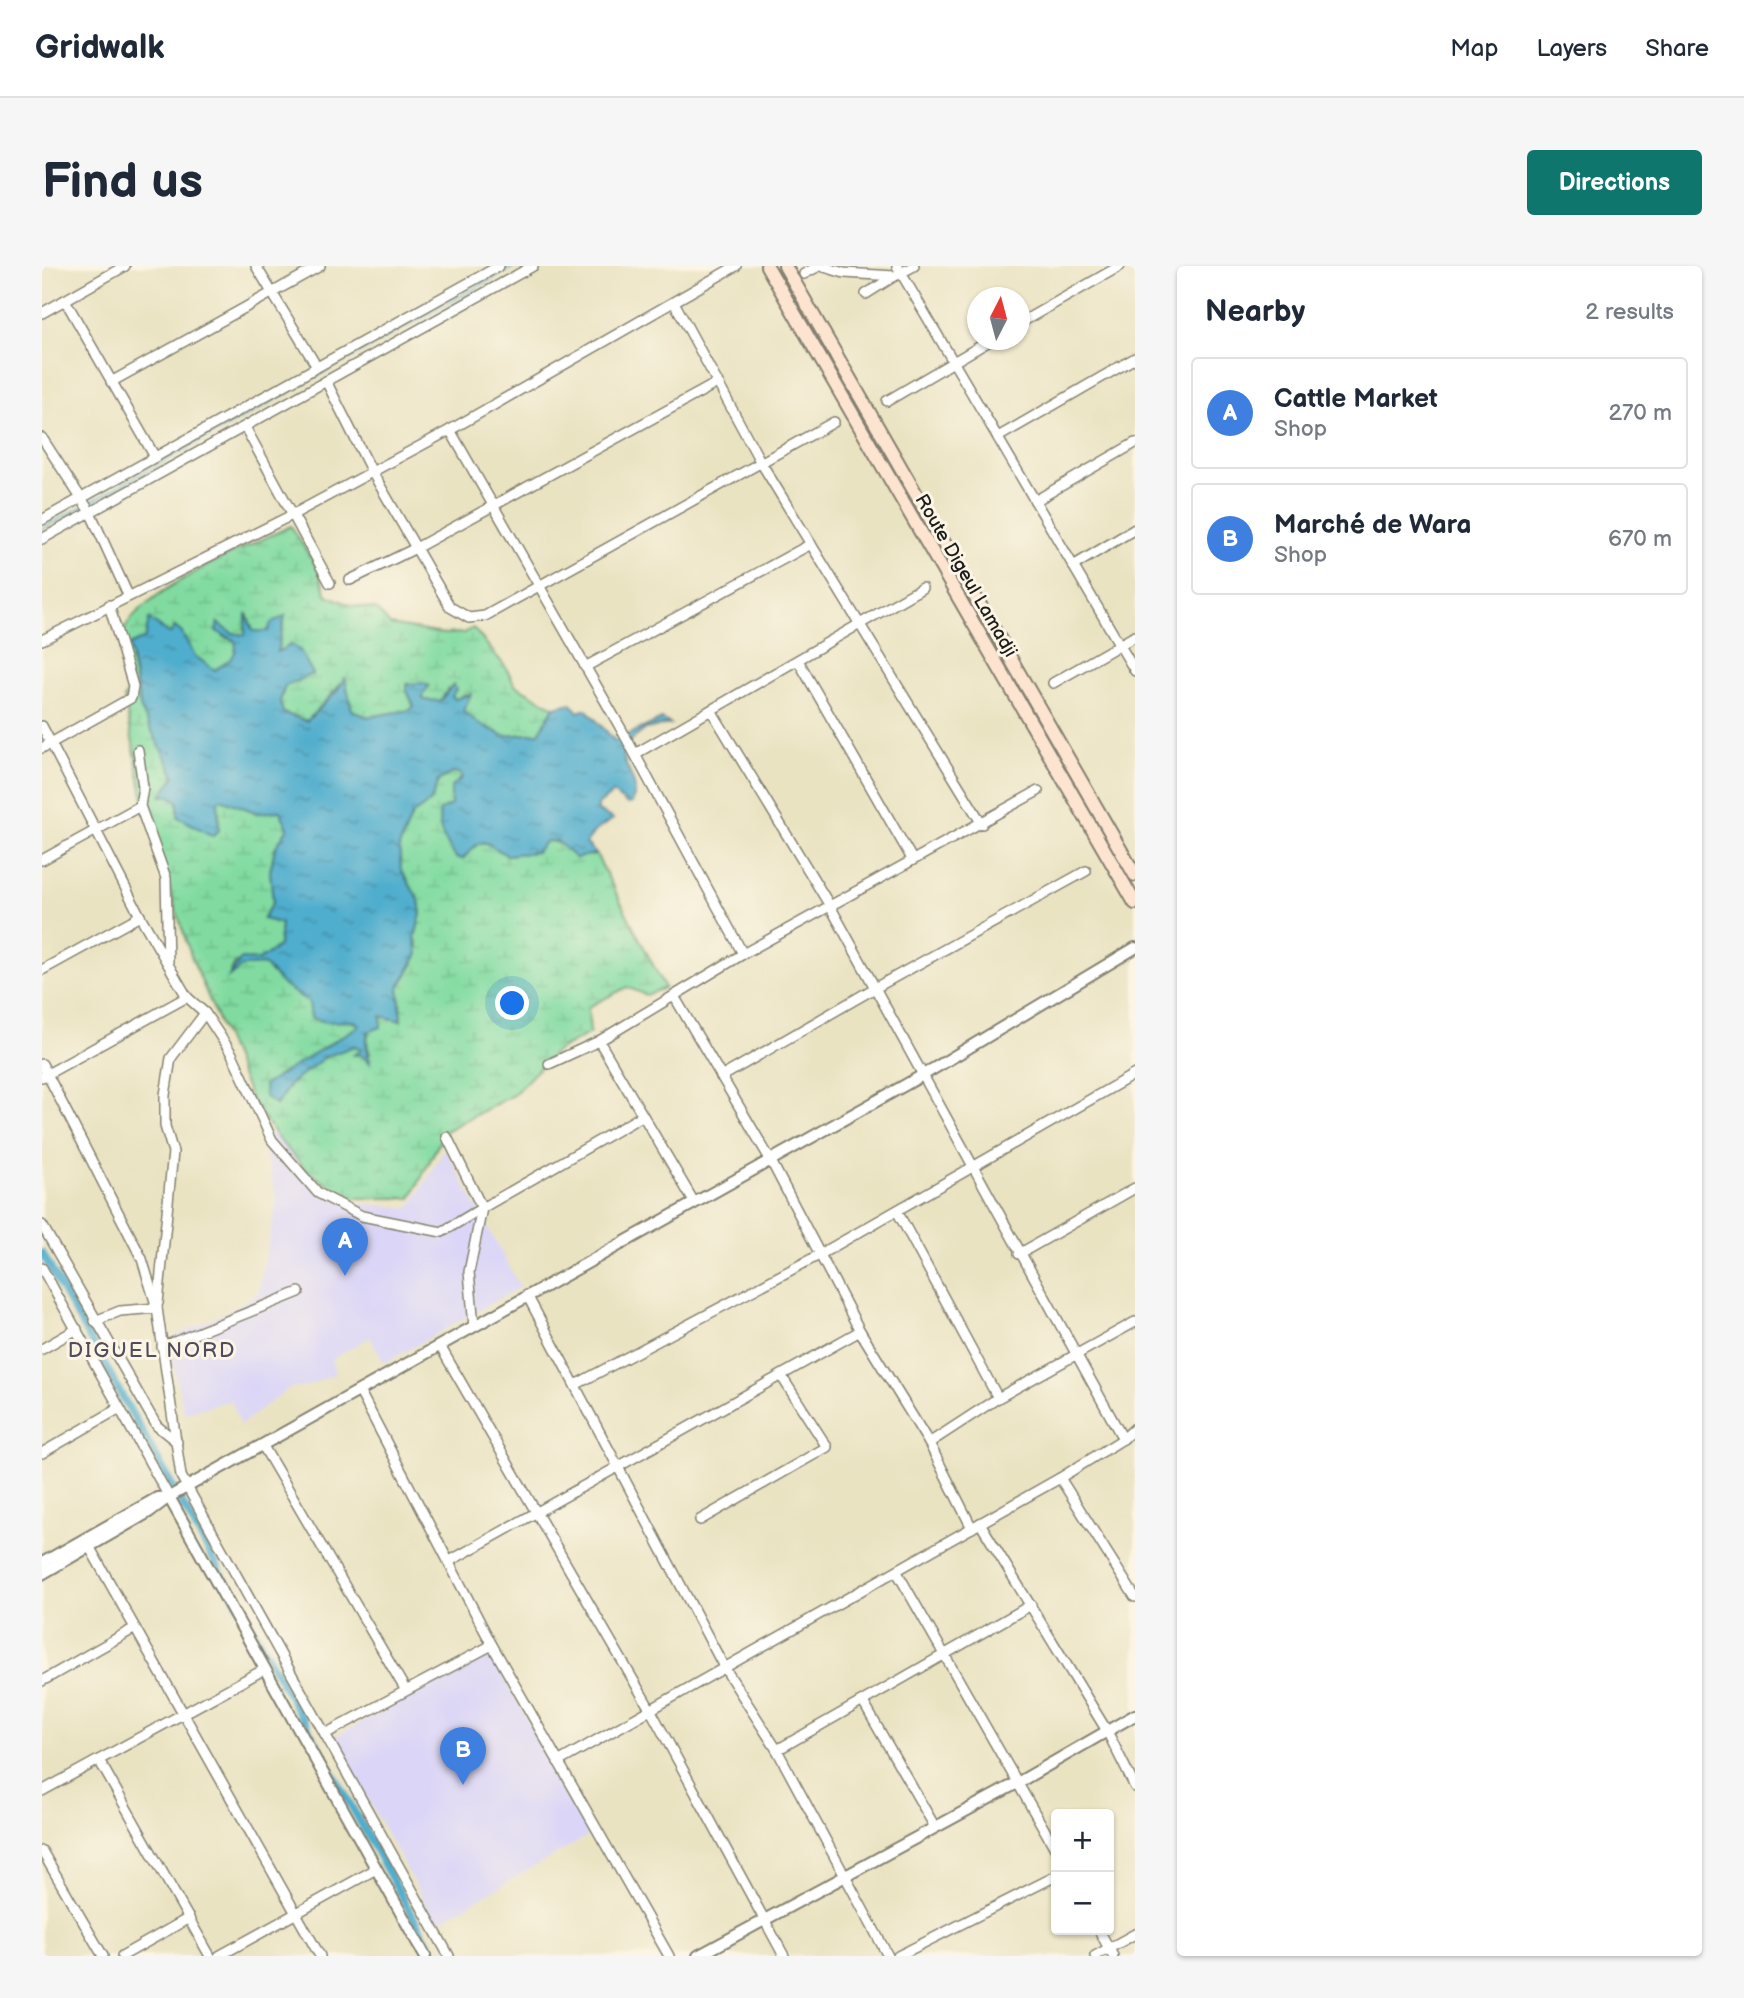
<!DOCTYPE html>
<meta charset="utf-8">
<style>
:root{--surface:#fff;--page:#f6f6f7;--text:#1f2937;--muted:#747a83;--line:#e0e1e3;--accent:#0f766e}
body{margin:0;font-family:"Balsamiq Sans",sans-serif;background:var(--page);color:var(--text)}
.controls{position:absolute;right:21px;bottom:21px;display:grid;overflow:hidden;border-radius:7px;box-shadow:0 2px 5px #0004}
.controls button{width:63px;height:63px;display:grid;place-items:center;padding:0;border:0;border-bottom:2px solid var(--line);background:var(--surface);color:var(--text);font:35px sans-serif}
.compass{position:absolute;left:925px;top:21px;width:63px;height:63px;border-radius:50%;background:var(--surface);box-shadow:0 2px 5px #0004;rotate:6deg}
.you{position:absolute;left:471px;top:738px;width:24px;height:24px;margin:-18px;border:5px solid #fff;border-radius:50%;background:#1a73e8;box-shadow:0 0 0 10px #1a73e833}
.badge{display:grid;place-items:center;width:46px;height:46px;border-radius:50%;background:var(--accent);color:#fff;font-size:23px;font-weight:700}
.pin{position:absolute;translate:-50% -58px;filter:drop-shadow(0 2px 4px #0008)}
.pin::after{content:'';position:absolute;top:37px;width:24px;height:21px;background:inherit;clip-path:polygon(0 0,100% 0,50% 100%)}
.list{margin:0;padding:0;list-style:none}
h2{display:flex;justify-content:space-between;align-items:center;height:91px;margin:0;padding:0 28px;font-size:30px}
h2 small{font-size:23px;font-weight:400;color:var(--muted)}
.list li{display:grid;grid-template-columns:46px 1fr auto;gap:21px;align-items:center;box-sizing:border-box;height:112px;margin:0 14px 14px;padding:0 14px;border:2px solid var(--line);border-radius:7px}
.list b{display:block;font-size:26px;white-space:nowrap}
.list p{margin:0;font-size:23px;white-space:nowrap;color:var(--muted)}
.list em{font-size:23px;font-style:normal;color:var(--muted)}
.map{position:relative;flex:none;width:1093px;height:1690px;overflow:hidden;border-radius:7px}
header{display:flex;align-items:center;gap:42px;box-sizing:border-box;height:98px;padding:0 35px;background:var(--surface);border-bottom:2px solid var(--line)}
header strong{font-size:33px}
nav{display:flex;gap:38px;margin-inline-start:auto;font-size:24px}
.intro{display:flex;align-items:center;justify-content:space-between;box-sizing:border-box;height:168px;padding:0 42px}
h1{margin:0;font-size:49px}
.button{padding:18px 32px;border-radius:7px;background:var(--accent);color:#fff;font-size:24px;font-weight:700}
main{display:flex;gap:42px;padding:0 42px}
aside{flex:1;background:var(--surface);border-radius:7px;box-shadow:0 2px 5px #0004}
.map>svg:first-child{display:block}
.built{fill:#dbd6f7}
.wetland{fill:url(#wetland-marsh);stroke:#4e7c5e;stroke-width:2}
.water{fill:url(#water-ripples);stroke:#366474;stroke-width:2}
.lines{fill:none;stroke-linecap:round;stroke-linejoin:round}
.stream{stroke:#4fadcd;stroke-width:2.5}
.canal{stroke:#4fadcd;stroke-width:8}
.minor-casing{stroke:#83806f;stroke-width:12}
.tertiary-casing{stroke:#83806f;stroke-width:14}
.secondary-casing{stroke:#83806f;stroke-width:16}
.minor{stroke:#fff;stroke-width:9}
.tertiary{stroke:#fff;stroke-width:10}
.secondary{stroke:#fde4d1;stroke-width:12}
.labels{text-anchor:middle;stroke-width:6;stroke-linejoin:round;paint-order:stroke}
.street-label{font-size:19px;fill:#1c1c1c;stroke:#fcf5e5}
.neighbourhood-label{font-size:21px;letter-spacing:2px;fill:#4f4c5d;stroke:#fcf5e5}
</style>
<header>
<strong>Gridwalk</strong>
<nav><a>Map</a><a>Layers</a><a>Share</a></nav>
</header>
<div class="intro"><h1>Find us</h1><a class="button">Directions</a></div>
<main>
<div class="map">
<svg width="1093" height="1690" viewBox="0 0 1093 1690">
<defs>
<pattern id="wetland-marsh" width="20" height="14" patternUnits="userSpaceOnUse" patternTransform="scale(1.75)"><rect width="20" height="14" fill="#81dba1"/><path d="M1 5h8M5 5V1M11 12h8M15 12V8" fill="none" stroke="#6fbb8a"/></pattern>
<pattern id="water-ripples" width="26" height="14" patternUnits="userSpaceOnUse" patternTransform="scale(1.75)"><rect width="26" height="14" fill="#4fadcd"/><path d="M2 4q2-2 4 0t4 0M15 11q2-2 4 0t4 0" fill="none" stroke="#418ca6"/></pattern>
</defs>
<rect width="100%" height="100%" fill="#fcf5e5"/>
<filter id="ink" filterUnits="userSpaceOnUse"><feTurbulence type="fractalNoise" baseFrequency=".0143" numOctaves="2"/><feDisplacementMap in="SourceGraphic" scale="14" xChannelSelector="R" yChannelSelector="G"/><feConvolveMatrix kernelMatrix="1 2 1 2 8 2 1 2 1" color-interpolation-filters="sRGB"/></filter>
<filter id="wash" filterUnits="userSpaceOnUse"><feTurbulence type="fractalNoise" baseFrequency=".00686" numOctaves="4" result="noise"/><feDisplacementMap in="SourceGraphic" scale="28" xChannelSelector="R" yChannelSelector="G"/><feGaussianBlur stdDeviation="1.57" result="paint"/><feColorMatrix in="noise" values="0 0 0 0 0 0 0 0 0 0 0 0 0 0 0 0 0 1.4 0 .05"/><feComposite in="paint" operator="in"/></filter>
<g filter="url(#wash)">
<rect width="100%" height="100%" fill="#eae3c2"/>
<g class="built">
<polygon points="232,867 262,906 301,936 368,942 403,882 478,1021 342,1097 328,1071 289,1094 293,1108 264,1120 247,1122 198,1159 189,1134 142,1147 126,1074 191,1043 216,1026 235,933 219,873"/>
<polygon points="448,1388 551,1567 394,1657 292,1471"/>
</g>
<path class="wetland" d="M249,260L274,300L285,329L308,339L335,344L348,359L401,368L422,367L431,362L463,400L473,419L512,441L498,467L462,470L436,457L421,445L423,428L413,434L406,423L398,435L382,434L380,430L386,420L365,425L372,441L368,444L325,451L310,444L303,413L265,455L241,447L238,435L243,420L258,415L249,379L235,386L243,350L226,365H211L205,347L203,369L190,367L176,358L182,371L194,375C197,391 185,396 172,404L152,390L133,361L128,369L103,372L89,396L99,444L133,510L120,530H128L136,535V551L171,570L177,564L176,534L179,533L216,547L238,544L246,562L233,582L228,605L231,636L221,653L239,657L237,680L217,694L193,697L187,710L201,700L222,699L241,719L267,736L318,759L222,819L234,839L248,818L283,791L312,780L320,783L313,788H328C321,771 328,763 339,750L359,755L357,721L371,699L376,681L373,671L379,648L377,634L359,604L357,581L370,549L389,535L396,515L412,506L419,508L420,512L409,521L421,593C444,565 443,579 465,589L494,586L504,575C519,575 536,586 551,590L554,588L623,722L604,729L585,721L546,741L548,767L513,786L471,829L403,865L369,932H309L266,906L236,873L209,833L149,690L122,606L101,529L82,432L89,421C86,406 77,383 81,368C92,326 210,279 249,260Z"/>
<path class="water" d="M204,347L211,365H226L229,357L243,350L235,386L249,379L258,384L271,408L243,420L238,435L241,447L265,455L294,426L303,412L310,444L325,451L368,444L372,440L365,425V418L381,417L387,420L380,430L382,434L398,435L411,419L414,423L410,430L413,433L429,428L421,445L436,457L462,470L497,467L512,441L529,437L536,446L544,443L573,475L620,453L628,458L604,463L582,480C577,501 601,514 590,537L585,538L571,527L556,539V545L571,553L552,566L544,577L554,588L533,592L515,575H504L494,586L465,589C443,579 444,565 421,593L414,592C404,576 394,564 398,544L409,539V521L420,512L419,508L412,506L396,515L389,535L370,549L357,581L359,604L377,634L379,648L373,671L376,688L357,721L359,755L339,750V761L326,766L324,776L328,797L319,789H312L320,783L312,780L283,791L248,818L234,839L223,831L222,819L318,759L312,755L284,756L269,752L267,736L241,719L222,699L201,700L186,712L199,693L217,694L237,680L239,657L221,653L231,636L228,605L233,582L246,562L238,545L216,547L179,533L176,534L177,564L171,570L136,551V535L128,530H119L133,510L99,444L87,379L103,372L107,353L128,368L133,361L140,367L153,390L173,404C185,396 197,391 193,375L174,365L176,357L190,367L203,369Z"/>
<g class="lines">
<polyline class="stream" points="0,263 473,0"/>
<polyline class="canal" points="0,987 393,1690"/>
</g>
</g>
<g filter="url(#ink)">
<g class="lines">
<defs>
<g id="minor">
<polyline points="214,0 275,101"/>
<polyline points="779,0 802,7 853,10 872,0"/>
<polyline points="855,0 1093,405"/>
<polyline points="762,8 777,0"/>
<polyline points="824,28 851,11"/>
<polyline points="23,34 113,191"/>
<polyline points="632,36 718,195 940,558"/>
<polyline points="0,47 83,0"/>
<polyline points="978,57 1078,0"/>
<polyline points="284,115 329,204 408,341 427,352 443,350 792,156"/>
<polyline points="69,116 278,0"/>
<polyline points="845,135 949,74"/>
<polyline points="203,161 288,317"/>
<polyline points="408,164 582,468 701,688"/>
<polyline points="956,171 1093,92"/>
<polyline points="0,172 48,246 86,329"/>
<polyline points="993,235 1093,177"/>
<polyline points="0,254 457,0"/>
<polyline points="0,273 491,0"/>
<polyline points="1031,300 1093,263"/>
<polyline points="308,314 374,282 675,117"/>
<polyline points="0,374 250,249 408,164 694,0"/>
<polyline points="757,396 870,593"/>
<polyline points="543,401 769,278"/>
<polyline points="1011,417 1093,370"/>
<polyline points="669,444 788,640 1081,1173"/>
<polyline points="0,460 98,650 145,731 163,747 190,788 230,874 276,927 320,950 400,966 440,942 405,871"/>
<polyline points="0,482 89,432 91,420 67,339"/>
<polyline points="96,484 101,521 98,540 124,612 126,697"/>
<polyline points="593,488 880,322"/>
<polyline points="0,594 98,540"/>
<polyline points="0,704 98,650"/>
<polyline points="632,730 728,893 818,1065 887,1177 930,1262"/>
<polyline points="0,798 100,993 115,1042 139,1210 407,1690"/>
<polyline points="507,798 557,775"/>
<polyline points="0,811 145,731"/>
<polyline points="679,811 833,722 1044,605"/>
<polyline points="652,936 557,775 701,688 996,525"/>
<polyline points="855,945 956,1132"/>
<polyline points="0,959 109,1150 115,1160 135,1176"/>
<polyline points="977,988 1093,922"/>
<polyline points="0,1002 127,1231"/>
<polyline points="485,1029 682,1401 735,1484 846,1690"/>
<polyline points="116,1037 131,886 123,860 123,829 129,792 163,747"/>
<polyline points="53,1055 78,1045 115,1042"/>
<polyline points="432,1060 427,1006 440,942 600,850"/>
<polyline points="398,1080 608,1443 742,1690"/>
<polyline points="120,1081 257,1026"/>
<polyline points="0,1083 35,1063"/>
<polyline points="533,1119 777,989 1093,808"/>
<polyline points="318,1126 450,1379 627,1690"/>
<polyline points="887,1177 956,1132 1093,1056"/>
<polyline points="221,1180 363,1423"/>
<polyline points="0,1187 76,1143"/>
<polyline points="1018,1212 1093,1331"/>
<polyline points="658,1254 785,1181 740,1111"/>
<polyline points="938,1257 1065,1465 1093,1521"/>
<polyline points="48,1282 278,1690"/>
<polyline points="406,1296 818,1065"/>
<polyline points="855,1306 1014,1584"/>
<polyline points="0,1415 93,1362"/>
<polyline points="821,1436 893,1561"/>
<polyline points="283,1468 450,1379"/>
<polyline points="735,1484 989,1339"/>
<polyline points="57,1494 168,1690"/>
<polyline points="516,1496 1018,1212 1081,1173 1093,1162"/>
<polyline points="0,1525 223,1403"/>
<polyline points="0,1585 61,1690"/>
<polyline points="1057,1664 1071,1690"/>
<polyline points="80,1690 147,1652"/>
<polyline points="177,1690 334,1603"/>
<polyline points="856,1690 1014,1610"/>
<polyline points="1053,1690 1093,1668"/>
</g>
<g id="tertiary">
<polyline points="127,1231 383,1690"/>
<polyline points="0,1297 115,1232 127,1231"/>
<polyline points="0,1308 107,1246 127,1231 881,809 1093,682"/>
<polyline points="656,1690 977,1516 1093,1449"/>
</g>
<g id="secondary">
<polyline points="725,0 1093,637"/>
<polyline points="743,0 1093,609"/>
</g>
</defs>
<use href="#minor" class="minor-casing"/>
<use href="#tertiary" class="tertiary-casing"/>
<use href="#secondary" class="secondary-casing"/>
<use href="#minor" class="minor"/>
<use href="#tertiary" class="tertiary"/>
<use href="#secondary" class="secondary"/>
</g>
</g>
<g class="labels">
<g class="street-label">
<text transform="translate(925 309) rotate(60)" y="7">Route Digeul Lamadji</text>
</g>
<g class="neighbourhood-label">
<text x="110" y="1091">DIGUEL NORD</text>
</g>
</g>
</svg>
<div class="controls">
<button>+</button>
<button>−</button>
</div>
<svg class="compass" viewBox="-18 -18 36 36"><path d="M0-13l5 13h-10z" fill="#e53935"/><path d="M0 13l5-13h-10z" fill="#747a83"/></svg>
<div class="you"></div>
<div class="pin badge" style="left:303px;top:1010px;background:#3f7fe0">A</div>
<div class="pin badge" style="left:421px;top:1519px;background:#3f7fe0">B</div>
</div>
<aside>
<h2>Nearby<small>2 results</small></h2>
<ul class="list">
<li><span class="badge" style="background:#3f7fe0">A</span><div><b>Cattle Market</b><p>Shop</p></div><em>270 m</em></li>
<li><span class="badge" style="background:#3f7fe0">B</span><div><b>Marché de Wara</b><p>Shop</p></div><em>670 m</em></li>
</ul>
</aside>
</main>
